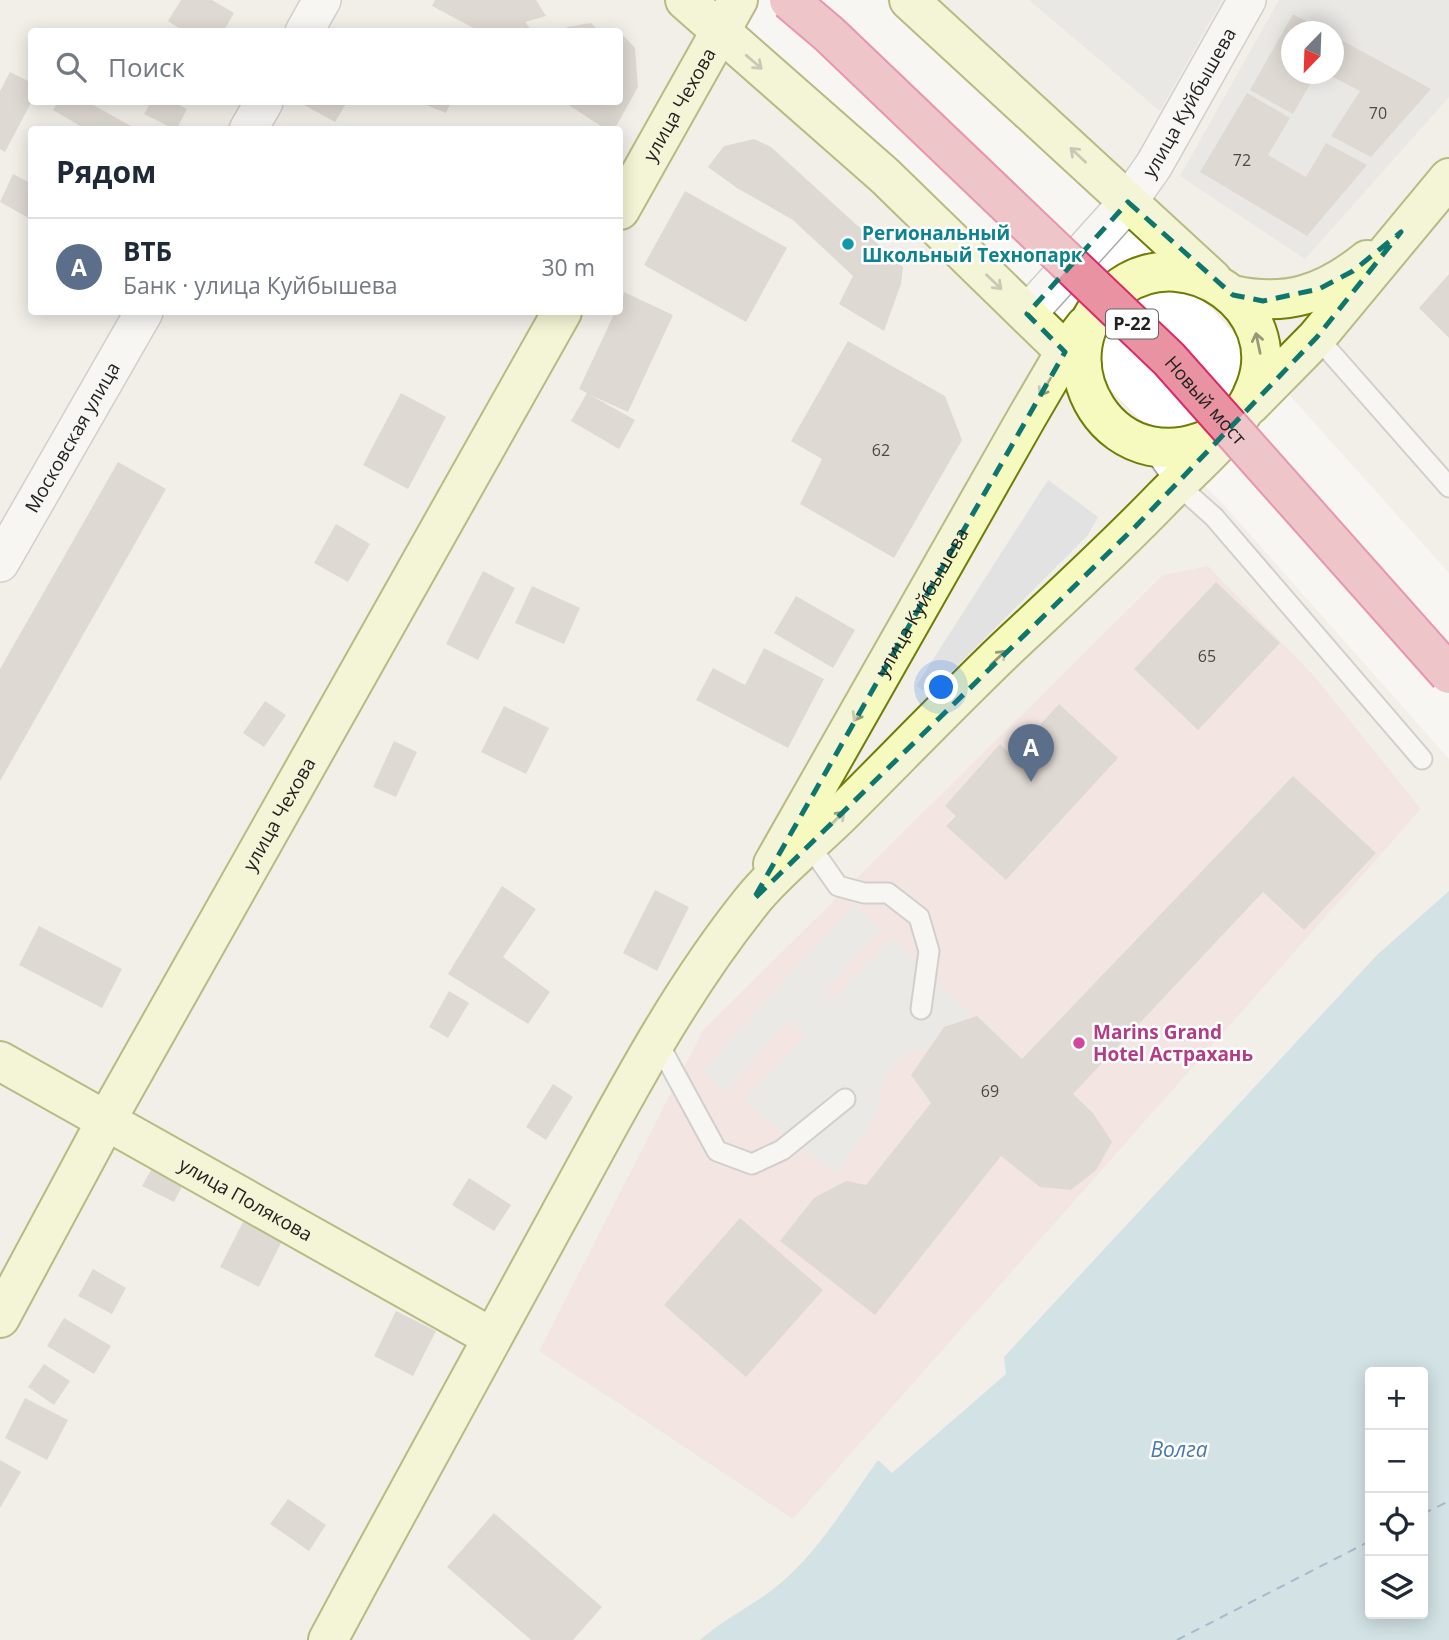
<!DOCTYPE html>
<html lang="ru">
<meta charset="utf-8">
<style>
:root{--surface:#fff;--page:#f2f2f3;--text:#1f2937;--muted:#747a83;--line:#e0e1e3;--accent:#db2777}
body{margin:0;font-family:"Open Sans",sans-serif;background:var(--page);color:var(--text)}
.controls{position:absolute;right:21px;bottom:21px;display:grid;overflow:hidden;border-radius:7px;box-shadow:0 4px 18px #0003}
.controls button{width:63px;height:63px;display:grid;place-items:center;padding:0;border:0;border-bottom:2px solid var(--line);background:var(--surface);color:var(--text);font:35px sans-serif}
.compass{position:absolute;left:1281px;top:21px;width:63px;height:63px;border-radius:50%;background:var(--surface);box-shadow:0 4px 18px #0003;rotate:203deg}
.you{position:absolute;left:942px;top:688px;width:24px;height:24px;margin:-18px;border:5px solid #fff;border-radius:50%;background:#1a73e8;box-shadow:0 0 0 10px #1a73e833}
.badge{display:grid;place-items:center;width:46px;height:46px;border-radius:50%;background:var(--accent);color:#fff;font-size:23px;font-weight:700}
.pin{position:absolute;translate:-50% -58px;filter:drop-shadow(0 2px 4px #0008)}
.pin::after{content:'';position:absolute;top:37px;width:24px;height:21px;background:inherit;clip-path:polygon(0 0,100% 0,50% 100%)}
.list{margin:0;padding:0;list-style:none}
h2{display:flex;justify-content:space-between;align-items:center;height:91px;margin:0;padding:0 28px;font-size:30px}
h2 small{font-size:23px;font-weight:400;color:var(--muted)}
.list li{display:grid;grid-template-columns:46px 1fr auto;gap:21px;align-items:center;box-sizing:border-box;height:98px;padding:0 28px;border-top:2px solid var(--line)}
.list b{display:block;font-size:26px;white-space:nowrap}
.list p{margin:0;font-size:23px;white-space:nowrap;color:var(--muted)}
.list em{font-size:23px;font-style:normal;color:var(--muted)}
.icon{flex:none;width:38px;height:38px;fill:none;stroke:currentColor;stroke-width:2;stroke-linecap:round;stroke-linejoin:round}
.map{position:relative;flex:none;width:1449px;height:1640px;overflow:hidden}
.search{position:absolute;background:var(--surface);box-shadow:0 4px 18px #0003;left:28px;top:28px;width:595px;height:77px;display:flex;align-items:center;gap:18px;box-sizing:border-box;padding:0 24px;border-radius:7px;color:var(--muted);font-size:26px}
.panel{position:absolute;background:var(--surface);box-shadow:0 4px 18px #0003;left:28px;top:126px;width:595px;height:189px;border-radius:7px}
.map>svg:first-child{display:block}
.residential{fill:#e0dfdf;fill-rule:evenodd}
.commercial{fill:#f2dad9}
.parking{fill:#e2e2e2}
.water{fill:#aad3df;fill-rule:evenodd}
.pier{fill:#fff}
.lines{fill:none;stroke-linecap:round;stroke-linejoin:round}
.ferry{stroke:#4a7aab;stroke-width:2;stroke-dasharray:9 7;stroke-linecap:butt}
.building{fill:#c7bfb8}
.lane-casing{stroke:#a9a9a9;stroke-width:23}
.street-casing{stroke:#a9a9a9;stroke-width:40}
.secondary-casing{stroke:#707d05;stroke-width:42}
.lane{stroke:#fff;stroke-width:19}
.street{stroke:#fff;stroke-width:37}
.secondary{stroke:#f7fabf;stroke-width:38}
.highway-bridge-casing{stroke:#dc2a67;stroke-width:42;stroke-linecap:butt}
.highway-bridge{stroke:#e892a2;stroke-width:38}
.oneway{stroke:#979978}
.marked{fill:none;stroke:#0f766e;stroke-width:5;stroke-dasharray:14 9;stroke-linejoin:round}
.culture-dot{fill:#0f9aa8;stroke:#fff;stroke-width:2.5}
.hotel-dot{fill:#d1479c;stroke:#fff;stroke-width:2.5}
.labels{text-anchor:middle;stroke-width:5;stroke-linejoin:round;paint-order:stroke}
.number-label{font-size:16px;fill:#4b4948}
.shield{fill:#fff;stroke:#646464;stroke-width:2}
.shield-label{font-size:18px;font-weight:bold;fill:#222}
.street-label{font-size:19px;fill:#222;stroke:#fff}
.culture-label{font-size:19px;font-weight:bold;fill:#0d838f;stroke:#fff;text-anchor:start}
.hotel-label{font-size:19px;font-weight:bold;fill:#b23c85;stroke:#fff;text-anchor:start}
.water-label{font-size:21px;font-style:italic;fill:#4a7aab;stroke:#fff}
</style>
<div class="map">
<svg width="1449" height="1640" viewBox="0 0 1449 1640">
<rect width="100%" height="100%" fill="#f2efe9"/>
<g class="residential">
<polygon points="1029,0 1222,0 1160,111"/>
<path d="M1279,0H1449V97L1305,259L1180,176ZM1292,32H1334V74H1292Z"/>
</g>
<polygon class="commercial" points="1208,566 1315,677 1421,809 793,1519 539,1351 703,1030 1163,575"/>
<g class="parking">
<polygon points="1048,480 1098,517 1088,535 929,694 916,686"/>
<polygon points="854,905 881,929 822,993 832,1001 893,937 970,1013 945,1038 925,1050 910,1050 883,1081 876,1115 837,1175 744,1101 806,1035 789,1019 725,1092 702,1071"/>
</g>
<path class="water" d="M1449,891V1640H700C723,1620 748,1608 772,1590C816,1557 846,1504 878,1460L892,1473L1006,1374L1004,1357L1377,955ZM1370,1372H1423V1614H1370Z"/>
<polygon class="pier" points="700,0 886,0 1040,142 1213,310 1449,573 1449,759 1224,505 999,276"/>
<g class="lines">
<g class="ferry">
<polyline points="1423,1514 1449,1501"/>
<polyline points="1177,1640 1370,1541"/>
</g>
</g>
<g class="building">
<polygon points="181,0 212,0 234,13 223,32 185,32 168,21"/>
<polygon points="435,0 536,0 546,16 525,22 533,32 481,32 432,6"/>
<polygon points="1293,14 1325,32 1292,32 1292,74 1316,74 1293,114 1250,90"/>
<polygon points="591,23 600,32 565,32 567,27"/>
<polygon points="620,32 635,48 638,87 614,130 607,130 564,102 620,102"/>
<polygon points="1334,36 1431,89 1371,157 1331,136 1360,91 1327,74 1334,74"/>
<polygon points="10,72 32,83 32,101 5,152 0,149 0,91"/>
<polygon points="1247,93 1290,118 1268,155 1306,177 1326,143 1367,165 1307,236 1200,172"/>
<polygon points="58,102 88,102 138,130 87,130 53,110"/>
<polygon points="151,102 173,102 187,109 176,130 144,114"/>
<polygon points="306,102 347,102 335,122 304,105"/>
<polygon points="419,102 451,102 446,113"/>
<polygon points="754,139 771,147 903,267 901,284 884,331 839,304 853,276 793,220 737,188 708,167 724,146"/>
<polygon points="13,174 32,184 32,220 0,202"/>
<polygon points="685,191 787,248 746,322 644,265"/>
<polygon points="1449,274 1449,338 1419,308"/>
<polygon points="624,292 673,315 628,412 590,395 635,420 619,449 571,421 587,393 579,389 615,312 620,312"/>
<polygon points="848,341 945,396 962,440 894,558 800,504 822,459 791,441"/>
<polygon points="401,393 446,417 408,489 363,465"/>
<polygon points="118,462 166,489 0,781 0,669"/>
<polygon points="336,524 370,544 348,582 314,563"/>
<polygon points="483,571 515,588 478,660 446,644"/>
<polygon points="1216,582 1280,643 1198,730 1134,669"/>
<polygon points="532,586 580,608 564,644 515,623"/>
<polygon points="796,596 855,630 833,668 774,633"/>
<polygon points="764,648 824,679 788,748 696,700 713,668 745,685"/>
<polygon points="265,701 286,715 264,747 243,733"/>
<polygon points="1059,704 1118,758 1006,880 946,826 956,816 945,806 1000,744 1012,756"/>
<polygon points="504,706 549,728 526,774 481,752"/>
<polygon points="394,741 417,752 396,797 373,787"/>
<polygon points="1293,776 1376,853 1304,930 1263,892 1073,1094 1093,1113 1112,1142 1096,1170 1071,1190 1040,1187 1001,1156 875,1315 780,1241 814,1198 846,1181 866,1185 931,1103 911,1075 944,1027 977,1016 1022,1059"/>
<polygon points="502,886 536,909 503,957 550,992 528,1024 448,974"/>
<polygon points="655,890 689,907 657,971 623,953"/>
<polygon points="39,926 122,969 102,1008 19,965"/>
<polygon points="449,991 469,1003 448,1038 429,1027"/>
<polygon points="553,1084 573,1097 546,1140 526,1127"/>
<polygon points="156,1161 187,1177 174,1202 142,1186"/>
<polygon points="469,1178 511,1205 494,1231 452,1205"/>
<polygon points="740,1218 823,1290 746,1377 664,1305"/>
<polygon points="243,1222 282,1241 259,1287 220,1267"/>
<polygon points="93,1269 126,1288 112,1314 78,1296"/>
<polygon points="396,1311 436,1331 413,1376 374,1356"/>
<polygon points="64,1318 111,1346 94,1374 47,1346"/>
<polygon points="44,1364 70,1381 54,1405 28,1387"/>
<polygon points="25,1398 68,1420 47,1460 5,1438"/>
<polygon points="0,1460 21,1472 0,1508"/>
<polygon points="288,1499 326,1525 309,1551 270,1524"/>
<polygon points="494,1513 602,1607 573,1640 531,1640 447,1567"/>
</g>
<g class="lines">
<defs>
<g id="lane">
<polyline points="1317,337 1449,487"/>
<polyline points="1152,448 1177,484 1214,517 1422,759"/>
<polyline points="810,846 838,886 864,893 888,893 919,917 929,951 921,1009"/>
<polyline points="656,1039 717,1151 752,1164 782,1150 845,1099"/>
</g>
<g id="street">
<polyline points="304,32 322,0"/>
<polyline points="248,130 264,102"/>
<path id="s1" d="M1027,314L1128,202L1154,165L1247,0"/>
<path id="s2" d="M0,563L144,312"/>
</g>
<g id="secondary">
<polyline points="685,0 885,176 1082,368"/>
<polyline points="909,0 1212,279"/>
<path id="s3" d="M620,210L738,0"/>
<path d="M1233,295C1286,307 1325,294 1367,260"/>
<polyline points="1250,405 1317,337 1449,178"/>
<path id="s4" d="M773,864L1027,417L1065,352L1085,326"/>
<path id="s5" d="M0,1061L491,1337"/>
<path id="s6" d="M0,1318L107,1119L562,312"/>
<path d="M328,1640C404,1498 482,1357 559,1216C618,1109 674,998 751,902C776,870 818,838 848,807C900,755 951,702 1004,651C1057,601 1112,551 1163,498C1195,465 1240,431 1256,386C1285,308 1188,241 1122,286C1028,347 1112,504 1231,427"/>
</g>
</defs>
<use href="#lane" class="lane-casing"/>
<use href="#street" class="street-casing"/>
<use href="#secondary" class="secondary-casing"/>
<use href="#lane" class="lane"/>
<use href="#street" class="street"/>
<use href="#secondary" class="secondary"/>
<defs>
<g id="highway-bridge">
<path id="s7" d="M789,0L829,34L1169,359L1449,674"/>
</g>
</defs>
<use href="#highway-bridge" class="highway-bridge-casing"/>
<use href="#highway-bridge" class="highway-bridge"/>
</g>
<defs><path id="oneway-shaft" d="M-6 0H5M1.5-3L5.5 0L1.5 3" fill="none" stroke-width="1.6" stroke-linecap="round" stroke-linejoin="round" transform="scale(1.75)"/></defs>
<g class="oneway">
<use href="#oneway-shaft" transform="translate(754 62) rotate(41)"/>
<use href="#oneway-shaft" transform="translate(1078 155) rotate(-137)"/>
<use href="#oneway-shaft" transform="translate(994 282) rotate(44)"/>
<use href="#oneway-shaft" transform="translate(1258 343) rotate(-102)"/>
<use href="#oneway-shaft" transform="translate(1045 387) rotate(121)"/>
<use href="#oneway-shaft" transform="translate(998 658) rotate(-44)"/>
<use href="#oneway-shaft" transform="translate(859 712) rotate(120)"/>
<use href="#oneway-shaft" transform="translate(837 819) rotate(-45)"/>
</g>
<path d="M0 0H1449V1640H0ZM1128,202L1233,295L1263,301L1319,289L1353,271L1401,232L1317,337L1136,526L753,900L1065,352L1027,314Z" fill="#f2efe9" fill-opacity=".55" fill-rule="evenodd"/>
<path class="marked" d="M1128,202L1233,295L1263,301L1319,289L1353,271L1401,232L1317,337L1136,526L753,900L1065,352L1027,314Z"/>
<circle class="culture-dot" cx="848" cy="244" r="7"/>
<circle class="hotel-dot" cx="1079" cy="1043" r="7"/>
<g class="labels">
<g class="number-label">
<text x="1378" y="119">70</text>
<text x="1242" y="166">72</text>
<text x="881" y="456">62</text>
<text x="1207" y="662">65</text>
<text x="990" y="1097">69</text>
</g>
<rect class="shield" x="1106" y="309.5" width="52" height="29" rx="5"/>
<g class="shield-label">
<text x="1132" y="330">Р-22</text>
</g>
<g class="street-label">
<text dy="7" stroke="none"><textPath href="#s1" startOffset="268">улица Куйбышева</textPath></text>
<text dy="7" stroke="none"><textPath href="#s3" startOffset="121">улица Чехова</textPath></text>
<text dy="7" stroke="none"><textPath href="#s7" startOffset="578">Новый мост</textPath></text>
<text dy="7" stroke="none"><textPath href="#s2" startOffset="145">Московская улица</textPath></text>
<text dy="7" stroke="none"><textPath href="#s4" startOffset="301">улица Куйбышева</textPath></text>
<text dy="7" stroke="none"><textPath href="#s6" startOffset="576">улица Чехова</textPath></text>
<text dy="7" stroke="none"><textPath href="#s5" startOffset="282">улица Полякова</textPath></text>
</g>
<g class="culture-label">
<text x="862" y="240">Региональный<tspan x="862" dy="22">Школьный Технопарк</tspan></text>
</g>
<g class="hotel-label">
<text x="1093" y="1039">Marins Grand<tspan x="1093" dy="22">Hotel Астрахань</tspan></text>
</g>
<g class="water-label">
<text x="1179" y="1457">Волга</text>
</g>
</g>
</svg>
<div class="controls">
<button>+</button>
<button>−</button>
<button><svg class="icon" aria-label="locate" viewBox="0 0 24 24"><circle cx="12" cy="12" r="6"/><path d="M12 2v4M12 18v4M2 12h4M18 12h4"/></svg></button>
<button><svg class="icon" aria-label="layers" viewBox="0 0 24 24"><path d="M12 4l9 5-9 5-9-5zM3 14l9 5 9-5"/></svg></button>
</div>
<svg class="compass" viewBox="-18 -18 36 36"><path d="M0-13l5 13h-10z" fill="#e53935"/><path d="M0 13l5-13h-10z" fill="#747a83"/></svg>
<div class="you"></div>
<div class="pin badge" style="left:1031px;top:782px;background:#5c6f8a">A</div>
<div class="search"><svg class="icon" aria-label="search" viewBox="0 0 24 24"><circle cx="10" cy="10" r="6"/><path d="M15 15l6 6"/></svg>Поиск</div>
<section class="panel">
<h2>Рядом<small></small></h2>
<ul class="list">
<li><span class="badge" style="background:#5c6f8a">A</span><div><b>ВТБ</b><p>Банк · улица Куйбышева</p></div><em>30 m</em></li>
</ul>
</section>
</div>
